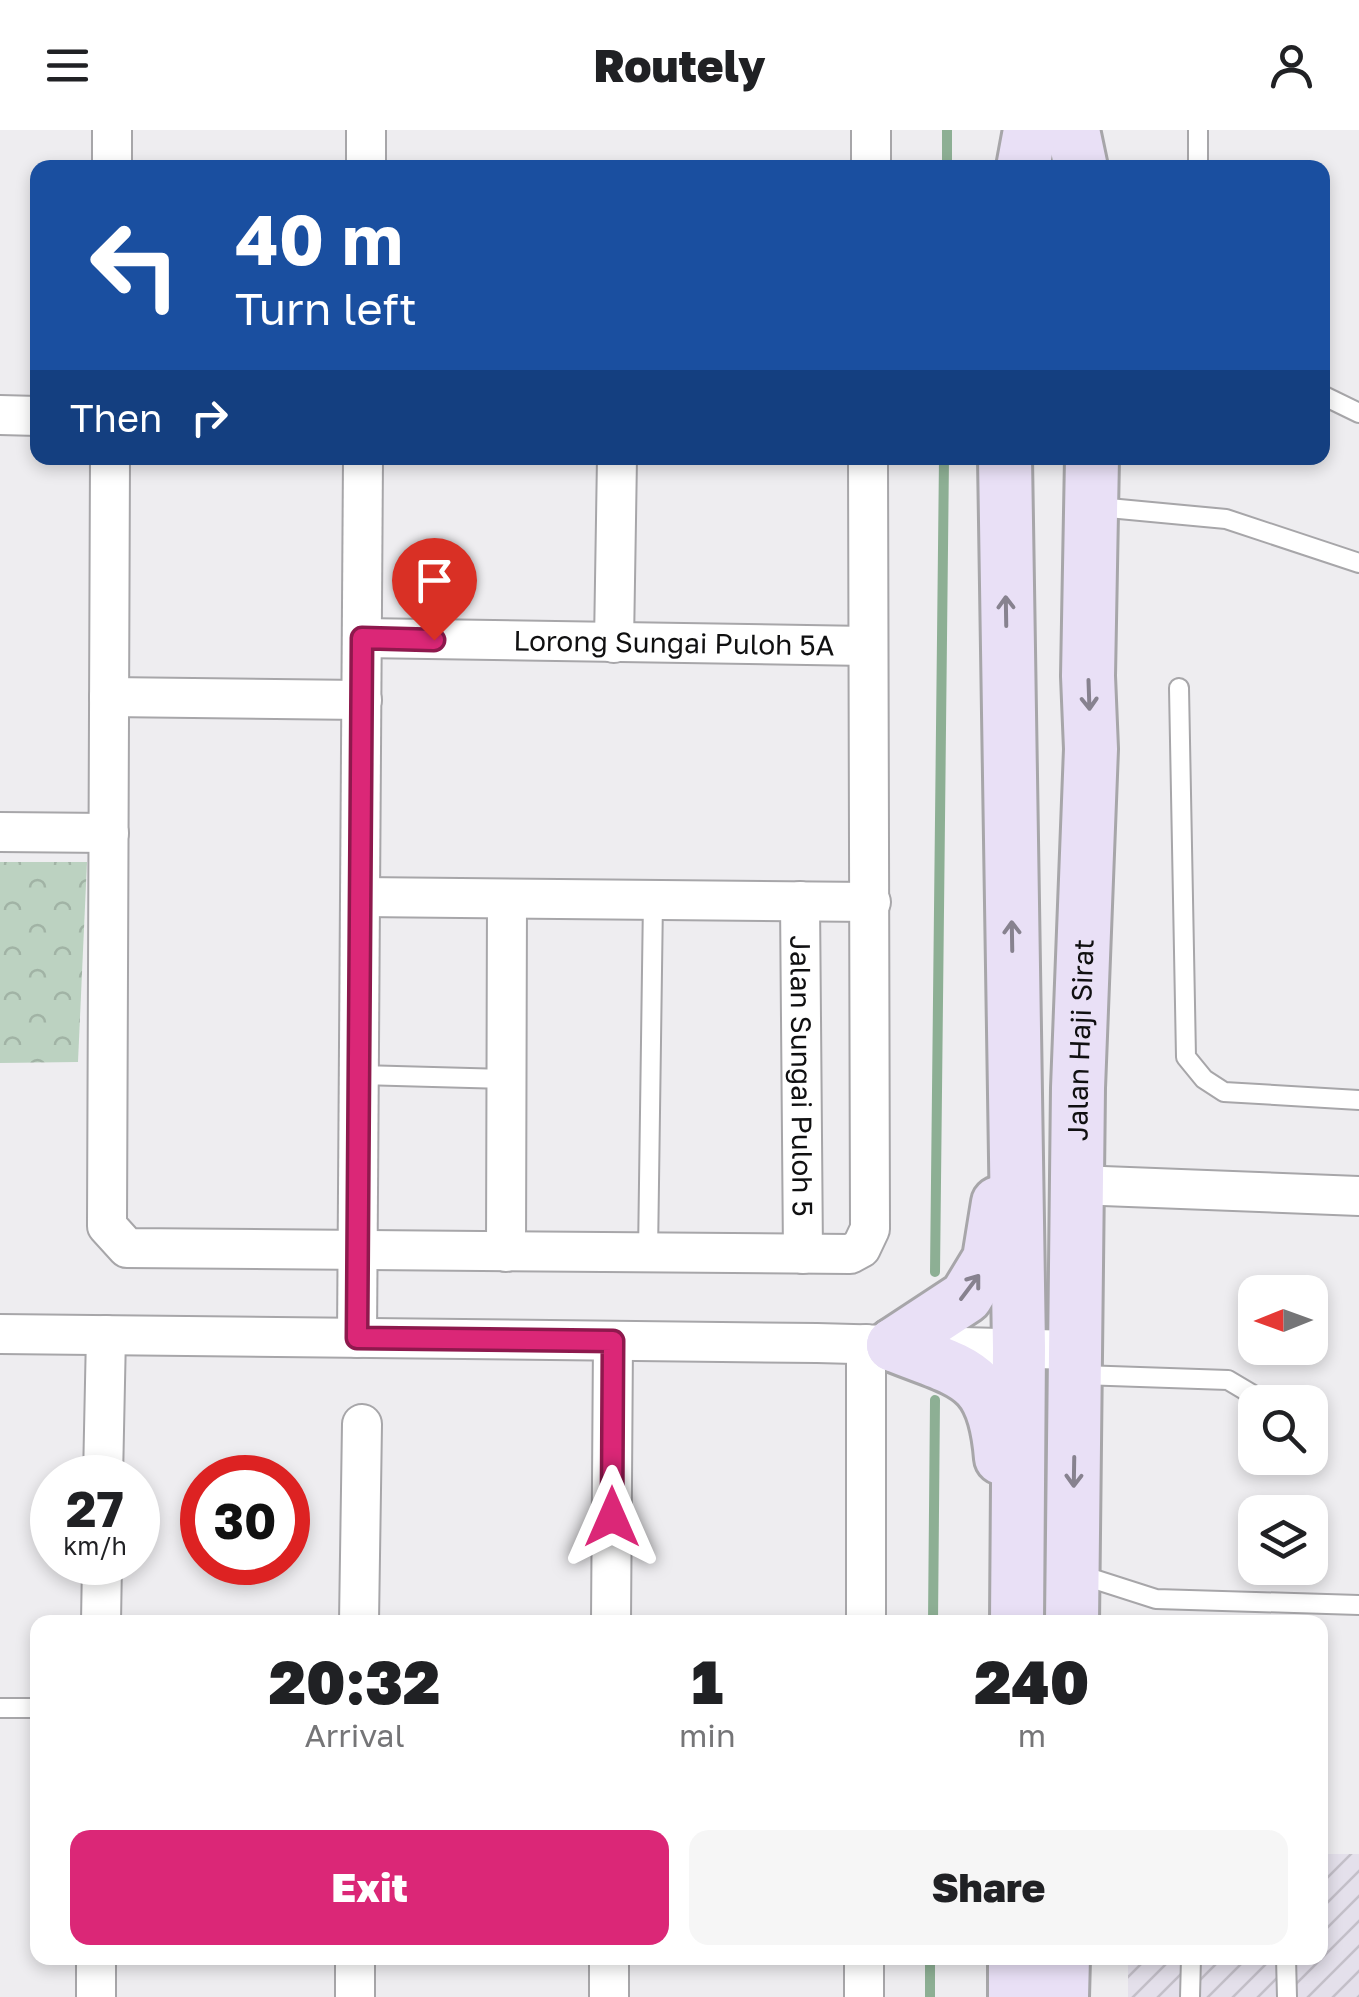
<!DOCTYPE html>
<html lang="en">
<head>
<meta charset="utf-8">
<style>
  :root { --surface:#fff; --page:#f6f6f6; --text:#202124; --muted:#757577; --accent:#db2777 }
  body { margin:0; font-family:"Golos Text",sans-serif; background:var(--page); color:var(--text); height:100vh; display:flex; flex-direction:column; font-size:38px; white-space:nowrap }
  * { box-sizing:border-box; margin:0 }
  p { font-size:32px; color:var(--muted) }
  .icon { flex:none; width:55px; height:55px; fill:none; stroke:currentColor; stroke-width:2; stroke-linecap:round; stroke-linejoin:round }
  .map { position:relative; flex:1; overflow:hidden }
  .details { position:absolute; left:30px; top:1485px; width:1298px; height:350px; display:flex; flex-direction:column; background:var(--surface); border-radius:20px; box-shadow:0 5px 15px #0003 }
  .details>* { flex:none }
  .guide { position:absolute; left:30px; top:30px; width:1300px; height:305px; border-radius:20px; box-shadow:0 5px 15px #0003; background:#1a4fa0; color:#fff; overflow:hidden }
  .needle { width:65px; rotate:269deg }
  .buttons { position:absolute; left:1238px; top:1145px; display:grid; gap:20px }
  .buttons a { display:grid; place-items:center; width:90px; height:90px; border-radius:20px; background:var(--surface); box-shadow:0 5px 15px #0003; font-size:50px }
  .speed { position:absolute; left:30px; top:1325px; display:flex; gap:20px; font-size:50px; font-weight:700; text-align:center }
  .speed>* { display:grid; place-content:center; width:130px; height:130px; border-radius:50%; background:var(--surface); box-shadow:0 5px 15px #0003; line-height:1 }
  .speed small { font-size:25px; font-weight:400 }
  .speed .limit { border:15px solid #d22; background:#fff; color:#111 }
  .pin { position:absolute; display:grid; place-items:center; width:85px; height:85px; color:#fff; margin:-102px -42px; border-radius:50% 50% 50% 0; rotate:-45deg; box-shadow:0 0 10px #0007 }
  .pin .icon { rotate:45deg }
  .me { position:absolute; width:110px; margin:-55px; rotate:0deg; stroke-linejoin:round; filter:drop-shadow(0 0 8px #0008) }
  .turn { display:flex; align-items:center; gap:35px; height:210px; padding:0 40px; font-size:45px }
  .turn .icon { width:130px; height:130px; stroke-width:2.5 }
  .turn b { display:block; font-size:70px; line-height:85px }
  .then { display:flex; align-items:center; height:95px; padding:0 40px; background:#0003; gap:20px; font-size:38px }
  .eta { display:flex; justify-content:space-evenly; align-items:center; height:170px; text-align:center }
  .eta b { font-size:60px; font-weight:800; line-height:70px }
  .primary-button { display:flex; gap:20px; margin-top:auto; padding:20px 40px }
  .primary-button a { flex:1; height:115px; border-radius:20px; background:var(--accent); color:#fff; font-size:40px; font-weight:800; line-height:115px; text-align:center }
  .primary-button a+a { background:var(--page); color:var(--text) }
  header { display:flex; justify-content:space-between; align-items:center; height:130px; padding:0 40px; background:var(--surface); font-size:45px; font-weight:800 }
  .map>svg:first-child { display:block }
  .industrial { fill:url(#industrial-furrows) }
  .park { fill:url(#park-crowns) }
  .lines { fill:none; stroke-linecap:round; stroke-linejoin:round }
  .stream { stroke:#8daf94; stroke-width:10 }
  .lane-casing { stroke:#a7a6a9; stroke-width:22 }
  .street-casing { stroke:#a7a6a9; stroke-width:42 }
  .secondary-casing { stroke:#a7a6a9; stroke-width:58 }
  .lane { stroke:#fff; stroke-width:18 }
  .street { stroke:#fff; stroke-width:38 }
  .secondary { stroke:#e9e0f6; stroke-width:52 }
  .oneway { stroke:#87828f }
  .route-casing { stroke:#8e194d; stroke-width:25 }
  .route { stroke:#db2777; stroke-width:18 }
  .labels { text-anchor:middle; stroke-width:10; stroke-linejoin:round; paint-order:stroke }
  .street-label { font-size:28px; fill:#101011; stroke:#eeedf0 }
</style>
</head>
<body>
<header><svg class="icon" aria-label="menu" viewBox="0 0 24 24"><path d="M4 6h16M4 12h16M4 18h16"/></svg>Routely<svg class="icon" aria-label="person" viewBox="0 0 24 24"><circle cx="12" cy="8" r="4"/><path d="M4 21q1-7 8-7t8 7"/></svg></header>
<div class="map">
<svg width="1359" height="1867" viewBox="0 0 1359 1867">
  <defs>
    <pattern id="industrial-furrows" width="10" height="10" patternUnits="userSpaceOnUse" patternTransform="scale(2.5)"><rect width="10" height="10" fill="#e4e0eb"/><path d="M-1 1l2-2M0 10L10 0M9 11l2-2" fill="none" stroke="#c3bfc8"/></pattern>
    <pattern id="park-crowns" width="20" height="18" patternUnits="userSpaceOnUse" patternTransform="scale(2.5)"><rect width="20" height="18" fill="#bcd2c1"/><path d="M2 6a3 3 0 1 1 6 0M12 15a3 3 0 1 1 6 0" fill="none" stroke="#a1b3a5"/></pattern>
  </defs>
  <rect width="100%" height="100%" fill="#eeedf0"/>
  <path class="industrial" d="M1320 1724H1359V1867H1128V1828H1320Z"/>
  <path class="park" d="M0 732H87L78 932 0 933Z"/>
  <g class="lines">
    <path class="stream" d="M947 38V0
      M935 1142 944 328
      M933 1492 935 1270
      M930 1867V1828"/>
    <g class="lane-casing">
      <path id="lane" d="M1198 38V0
        M1322 265 1359 283
        M1098 377 1226 389 1359 433
        M1179 558 1186 927 1204 949 1224 962 1359 970
        M360 945 506 949
        M648 1124 653 770
        M1081 1245 1228 1250 1265 1272
        M1310 1276 1314 1277
        M1078 1444 1156 1469 1359 1475
        M0 1578H38
        M1286 1828 1287 1867
        M1190 1867 1191 1828"/>
    </g>
    <g class="street-casing">
      <g id="street">
        <path d="M112 38V0"/>
        <path d="M366 38V0"/>
        <path d="M871 38V0"/>
        <path d="M0 285 38 286"/>
        <path d="M110 328 107 1096 127 1118 850 1124 861 1118 870 1099 868 328"/>
        <path id="s1" d="M362 508 867 516"/>
        <path d="M614 513 617 328"/>
        <path d="M109 567 362 570"/>
        <path d="M0 702 109 703"/>
        <path d="M361 767 871 772"/>
        <path id="s2" d="M800 771 803 1124"/>
        <path d="M1077 1055 1359 1066"/>
        <path d="M506 1122 507 769"/>
        <path d="M0 1204 817 1213 1075 1220"/>
        <path d="M357 1208 363 328"/>
        <path d="M103 1348 106 1205"/>
        <path d="M101 1492 102 1432"/>
        <path d="M359 1492 362 1294"/>
        <path d="M611 1492 613 1211"/>
        <path d="M866 1492V1214"/>
        <path d="M96 1867V1828"/>
        <path d="M355 1867V1828"/>
        <path d="M609 1867V1828"/>
        <path d="M864 1867V1828"/>
      </g>
    </g>
    <g class="secondary-casing">
      <g id="secondary">
        <path d="M1073 0 1081 38"/>
        <path d="M1023 38 1030 0"/>
        <path d="M1005 328 1019 1218 1017 1492"/>
        <path d="M893 1215 966 1167 989 1129 998 1073"/>
        <path d="M893 1215C965 1244 994 1242 1001 1328"/>
        <path id="s3" d="M1072 1492 1078 958 1091 619 1088 546 1092 328"/>
        <path d="M1015 1867V1828"/>
        <path d="M1062 1867 1063 1828"/>
      </g>
    </g>
    <use href="#lane" class="lane"/>
    <use href="#street" class="street"/>
    <use href="#secondary" class="secondary"/>
  </g>
  <defs><path id="oneway-shaft" d="M-6 0H5M1.5-3L5.5 0L1.5 3" fill="none" stroke-width="1.6" stroke-linecap="round" stroke-linejoin="round" transform="scale(2.5)"/></defs>
  <g class="oneway">
    <use href="#oneway-shaft" transform="translate(1006 481) rotate(-91)"/>
    <use href="#oneway-shaft" transform="translate(1089 565) rotate(88)"/>
    <use href="#oneway-shaft" transform="translate(1012 806) rotate(-91)"/>
    <use href="#oneway-shaft" transform="translate(970 1157) rotate(-53)"/>
    <use href="#oneway-shaft" transform="translate(1074 1342) rotate(91)"/>
  </g>
  <g class="lines">
    <g class="route-casing">
      <path id="route" d="M434 510 362 508 357 1208 613 1211 612 1387"/>
    </g>
    <use href="#route" class="route"/>
  </g>
  <g class="labels">
    <g class="street-label">
      <text dy="10" stroke="none"><textPath href="#s1" startOffset="312">Lorong Sungai Puloh 5A</textPath></text>
      <text dy="10" stroke="none"><textPath href="#s3" startOffset="582">Jalan Haji Sirat</textPath></text>
      <text dy="10" stroke="none"><textPath href="#s2" startOffset="175">Jalan Sungai Puloh 5</textPath></text>
    </g>
  </g>
</svg>
<div class="buttons">
<a><svg class="needle" viewBox="-14 -14 28 28"><path d="M0-13l5 13h-10z" fill="#e53935"/><path d="M0 13l5-13h-10z" fill="#757577"/></svg></a>
<a><svg class="icon" aria-label="search" viewBox="0 0 24 24"><circle cx="10" cy="10" r="6"/><path d="M15 15l6 6"/></svg></a>
<a><svg class="icon" aria-label="layers" viewBox="0 0 24 24"><path d="M12 4l9 5-9 5-9-5zM3 14l9 5 9-5"/></svg></a>
</div>
<div class="speed"><div>27<small>km/h</small></div><div class="limit">30</div></div>
<div class="pin" style="left:434px;top:510px;background:#d93025"><svg class="icon" aria-label="arrive" viewBox="0 0 24 24"><path d="M6 21V4h12l-3 4 3 4H6"/></svg></div>
<svg class="me" style="left:612px;top:1387px" viewBox="-20 -20 40 40"><path d="M0-17L14 15 0 8-14 15z" fill="#db2777" stroke="#fff" stroke-width="4"/></svg>
<div class="guide">
<div class="turn"><svg class="icon" aria-label="left" viewBox="0 0 24 24"><path d="M17 20v-9H6M10 6l-5 5 5 5"/></svg><div><b>40 m</b>Turn left</div></div>
<div class="then">Then<svg class="icon" aria-label="right" viewBox="0 0 24 24"><path d="M7 20v-9h11M14 6l5 5-5 5"/></svg></div>
</div>
<section class="details">
<div class="eta">
<div><b>20:32</b><p>Arrival</p></div>
<div><b>1</b><p>min</p></div>
<div><b>240</b><p>m</p></div>
</div>
<div class="primary-button"><a>Exit</a><a>Share</a></div>
</section>
</div>
</body>
</html>
